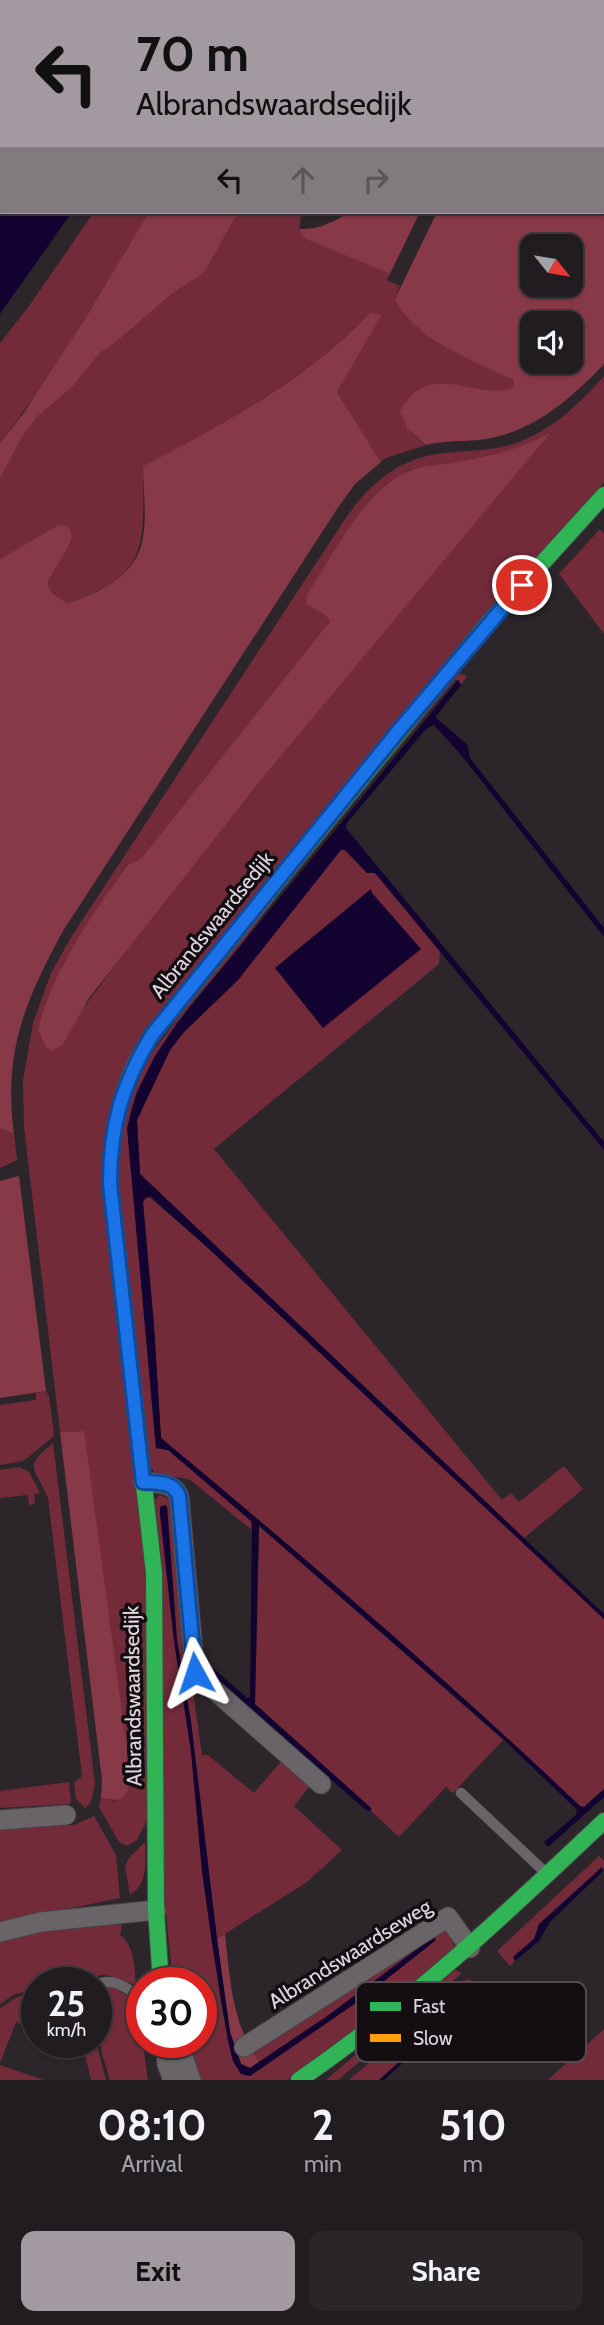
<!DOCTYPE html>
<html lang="en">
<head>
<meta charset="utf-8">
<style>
  :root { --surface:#211c20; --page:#292529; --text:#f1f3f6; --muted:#a2a1a5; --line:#3e3a3e; --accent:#a29aa0 }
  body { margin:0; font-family:Cabin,sans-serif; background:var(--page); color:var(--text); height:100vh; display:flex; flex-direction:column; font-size:26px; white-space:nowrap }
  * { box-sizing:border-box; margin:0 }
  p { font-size:23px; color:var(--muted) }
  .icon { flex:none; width:38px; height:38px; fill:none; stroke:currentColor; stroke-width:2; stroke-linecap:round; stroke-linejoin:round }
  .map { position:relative; height:2080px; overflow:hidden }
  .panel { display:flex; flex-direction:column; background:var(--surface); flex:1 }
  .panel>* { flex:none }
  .hud { position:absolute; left:0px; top:0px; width:606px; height:214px; box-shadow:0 2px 5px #0004,0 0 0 2px var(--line); background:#a29aa0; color:#111; overflow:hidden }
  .needle { width:46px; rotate:120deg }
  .fabs { position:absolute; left:520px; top:234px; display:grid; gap:14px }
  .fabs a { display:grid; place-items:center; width:63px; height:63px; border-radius:14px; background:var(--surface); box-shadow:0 2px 5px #0004,0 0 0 2px var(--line); font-size:35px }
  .speed { position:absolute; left:21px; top:1967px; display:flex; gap:14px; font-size:35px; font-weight:700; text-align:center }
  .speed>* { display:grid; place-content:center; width:91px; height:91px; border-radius:50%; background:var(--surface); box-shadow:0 2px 5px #0004,0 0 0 2px var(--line); line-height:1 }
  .speed small { font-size:18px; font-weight:400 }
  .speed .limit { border:10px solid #d22; background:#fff; color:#111 }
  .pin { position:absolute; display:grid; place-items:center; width:60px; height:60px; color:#fff; margin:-30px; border:4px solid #fff; border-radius:50%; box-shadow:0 2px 7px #0007 }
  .me { position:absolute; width:77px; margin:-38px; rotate:355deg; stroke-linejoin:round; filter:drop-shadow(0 0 5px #0008) }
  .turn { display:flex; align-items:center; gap:24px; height:147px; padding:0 21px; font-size:32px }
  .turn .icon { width:91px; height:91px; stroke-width:2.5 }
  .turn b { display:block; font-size:49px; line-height:60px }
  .lanes { display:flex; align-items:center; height:66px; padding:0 21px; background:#0003; justify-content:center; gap:35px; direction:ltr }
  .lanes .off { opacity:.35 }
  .eta { display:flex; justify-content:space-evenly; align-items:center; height:119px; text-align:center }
  .eta b { font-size:42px; font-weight:700; line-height:49px }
  .action { display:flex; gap:14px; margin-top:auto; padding:14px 21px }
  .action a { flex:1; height:80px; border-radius:14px; background:var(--accent); color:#111; font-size:28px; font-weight:700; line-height:80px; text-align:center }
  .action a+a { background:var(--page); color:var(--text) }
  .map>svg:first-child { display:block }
  .green { fill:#732b3a; fill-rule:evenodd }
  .forest { fill:#873947; fill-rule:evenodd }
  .water { fill:#130330 }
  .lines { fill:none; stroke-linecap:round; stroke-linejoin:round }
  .lane-casing { stroke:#494448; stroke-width:11 }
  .street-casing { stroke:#494448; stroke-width:21 }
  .fast-casing { stroke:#494448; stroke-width:18 }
  .slow-casing { stroke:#494448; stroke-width:18 }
  .lane { stroke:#686467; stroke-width:10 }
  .street { stroke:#686467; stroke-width:19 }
  .fast { stroke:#30b455; stroke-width:16 }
  .slow { stroke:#ff9f0a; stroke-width:16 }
  .route-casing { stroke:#114b97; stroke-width:18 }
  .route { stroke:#1a73e8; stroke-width:12 }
  .labels { text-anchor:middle; stroke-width:7; stroke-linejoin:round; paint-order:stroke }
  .street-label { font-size:21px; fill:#e1d8df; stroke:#140e13 }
  .key { fill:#140e13; stroke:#524b50; stroke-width:2 }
  .key-label { font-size:19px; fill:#e1d8df }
</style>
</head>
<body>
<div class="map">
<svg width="604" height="2080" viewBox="0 0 604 2080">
  <rect width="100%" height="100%" fill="#2c262b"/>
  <path class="green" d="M94 212H149C102 290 56 371 0 443V343L29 306Z
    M250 212H302L299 229 305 238 390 274 387 280 400 286 395 299 513 381 515 384 511 389 502 392 481 389 407 399C395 423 409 429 426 445L386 458 381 462 337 392 382 315 371 312C307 380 225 423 143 466 143 543 152 575 68 603 59 598 48 593 48 581L72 539 65 525H58L0 559V479L22 437 37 417 73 386 100 353 115 343 173 293 204 273 235 218Z
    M604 376V482L484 618 112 1105 144 1548 152 1811 137 1840 127 1846 119 1842 99 1807 101 1798 116 1801 84 1431 60 1432 24 1127 23 1081 33 1023 51 973 70 939 345 519C370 483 400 457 445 453 470 450 495 451 519 442 555 428 579 404 604 376ZM548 434 261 780 145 925 76 1018 41 1037 38 1030 63 964 127 864 140 859 151 846 330 621 325 615 306 604 363 510 387 484 410 470 500 455 521 448Z
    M600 529 604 534V634L559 574Z
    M458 673 467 676 461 685 458 680H455L287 883 239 947 188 1008 155 1056 137 1092 130 1112 128 1138 156 1448 168 1450 250 1518 252 1530 189 1479 155 1474 149 1463 117 1185C115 1116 137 1069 176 1015L452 675Z
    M340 850H345L367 873H375L440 950 439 964 214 1149 502 1500 511 1493 519 1502 564 1466 583 1489 524 1538 140 1174 137 1120 170 1050 184 1032 238 980Z
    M0 1128 14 1134 17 1160 0 1168Z
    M148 1196 208 1248 604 1619V1789L584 1807 580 1806C445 1678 304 1557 161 1438L154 1326 143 1202Z
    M46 1391 49 1396 54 1434 52 1438 23 1461 0 1465V1405L36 1400V1393Z
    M53 1443 95 1784 91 1802 85 1808 76 1799 74 1782 78 1780 82 1776 48 1498C35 1466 22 1469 53 1443Z
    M19 1467 29 1472 40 1493 34 1494 35 1504 29 1505 28 1495 0 1498V1470Z
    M160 1495 169 1499 175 1511 188 1655 202 1755H208L254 1793 284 1758 313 1782 294 1806 342 1850 307 1882 217 1939 191 1722 177 1640 167 1506H162L160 1513 174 1641 191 1751 202 1871 221 2003 233 2061 241 2074 250 2076 360 2000 436 1940 435 1938 326 2017 259 2062 251 2050 438 1928C450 1927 451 1939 455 1948L351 2036 288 2080H196L184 2042H201V1983H173L162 1873 163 1766 159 1561 153 1502Z
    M259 1525 503 1740 453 1793 446 1787 399 1837 371 1811V1808L255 1704Z
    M69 1782 71 1803 69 1804 0 1808V1791Z
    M94 1816 116 1855 120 1898 0 1923V1830L74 1825Z
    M145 1842C145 1862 149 1883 130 1895L125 1866 129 1858Z
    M599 1856 604 1861V1870L602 1867 534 1939 513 1957 515 1961 510 1966 497 1951Z
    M117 1924 122 1925 120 1935C135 1946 134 1967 136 1985L107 1975H100L90 1983H37V1990L15 1994 0 2004V1939L38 1931Z
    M455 1970 462 1973 338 2080H326Z
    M467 1979 474 1982 480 1990 476 1996 473 1995 379 2080H349Z
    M100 1987H112L137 2001 148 2080H110L102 2054 96 1991Z
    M37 1994V2020L27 2017 23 2025 16 2022 0 2063V2008L19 1996Z
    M604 2029V2080H548Z
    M82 2042H96L106 2080H91Z
    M0 2065 44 2080H0Z"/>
  <path class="forest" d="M543 0H604V364C571 399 534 431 486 439 466 442 445 440 426 445L407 428 400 412C426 359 473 399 511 389L514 384 513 380C473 360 415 340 395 299L437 212H604V2H542ZM532 247H570V285H532ZM532 324H570V362H532Z
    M149 212H250L235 218 204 273 173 293 115 343 100 353 73 386 37 417 22 437 0 479V443L23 414 86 317Z
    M350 212H420L390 274 304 238 299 229C319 230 333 222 350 212Z
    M371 312 382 315 337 392 381 462 355 484 339 506 63 931C25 1001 3 1052 14 1134L0 1128V559L58 525H65L70 529 72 538 68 547 48 581C48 593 59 598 68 603 100 593 137 575 143 538 147 515 143 489 143 466 225 423 307 380 371 312Z
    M550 433 261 780 89 998 63 1044 52 1051 46 1047 38 1030C53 968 92 916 128 864L140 859 151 846 330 621 325 615 306 604 307 595C333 555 364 490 409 471 423 465 442 465 457 462 495 455 515 451 550 433Z
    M19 1176 46 1391 0 1398V1181Z
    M84 1431 131 1779C126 1800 122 1802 101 1798L102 1780 60 1432Z
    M225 1934C230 1979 232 2024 259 2062L250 2068 241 2064 230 2032 217 1939Z"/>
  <path class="water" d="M0 0H208L2 2V212H72L0 314Z
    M458 680 461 685 436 716 437 719 467 744 470 758 604 928V937L462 756 434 725 426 729 347 823 346 828 604 1142V1150L375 873H367L345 850H341L238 980 184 1032 170 1050 137 1120 140 1174 604 1614V1619L208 1248 151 1197 145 1198 143 1202 154 1326 161 1438C304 1557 445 1678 580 1806L584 1807 604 1789V1797L548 1847 544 1842 576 1815 577 1810 500 1736 259 1526 255 1704 371 1808V1811L366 1810 210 1674 214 1669 247 1698 250 1697 252 1522 168 1450 156 1448 127 1128 137 1092 155 1056 177 1023Z
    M371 889 372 893 421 949 323 1028 275 968Z
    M164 1505 167 1506 177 1640 191 1722 217 1939 230 2032 241 2064 250 2068 326 2017 433 1937 436 1940 360 2000 250 2076 241 2074 233 2061 228 2041 212 1943 202 1871 191 1751 174 1641 160 1513V1507Z
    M602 1867 603 1871 549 1923 539 1941 515 1961 513 1957 534 1939 539 1924Z
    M474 1994 476 1996 384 2080H379Z"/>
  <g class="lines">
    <g class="lane-casing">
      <path id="lane" d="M461 1793 547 1874
        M96 1985C113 1976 127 1989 142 1998"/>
    </g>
    <g class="street-casing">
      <path id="street" d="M143 1482C157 1484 172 1481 179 1496L195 1673 321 1784
        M0 1820 66 1815
        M0 1932 41 1922 156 1910
        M165 2042 167 2064 173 2080
        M178 2042 191 2080
        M244 2047 448 1917 470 1948"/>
    </g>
    <g class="fast-casing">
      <path id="fast" d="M267 895 489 622 604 495
        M112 1202 154 1573 156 1910 161 1983
        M299 2080C410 2004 507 1913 604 1821"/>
    </g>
    <g class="slow-casing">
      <path id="slow" d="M112 1202C106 1145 119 1080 154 1033 167 1016 182 1000 195 983 219 954 243 924 267 895"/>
    </g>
    <use href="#lane" class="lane"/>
    <use href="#street" class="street"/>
    <use href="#fast" class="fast"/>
    <use href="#slow" class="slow"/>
  </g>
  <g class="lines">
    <g class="route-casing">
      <path id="route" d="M195 1673 179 1496C173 1481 157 1483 143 1482L110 1184C110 1125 122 1085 152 1035L400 729 522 585"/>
    </g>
    <use href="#route" class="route"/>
  </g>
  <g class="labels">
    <g class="street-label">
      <text transform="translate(212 925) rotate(-51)" y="7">Albrandswaardsedijk</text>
      <text transform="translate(133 1696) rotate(-91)" y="7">Albrandswaardsedijk</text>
      <text transform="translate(350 1954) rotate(-32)" y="7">Albrandswaardseweg</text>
    </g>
  </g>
  <rect x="356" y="1982" width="230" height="80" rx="10" class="key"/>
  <rect x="370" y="2002" width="31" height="9" fill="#30b455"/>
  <rect x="370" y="2034" width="31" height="8" fill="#ff9f0a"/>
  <g class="key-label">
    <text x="413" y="2013">Fast</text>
    <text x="413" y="2045">Slow</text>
  </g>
</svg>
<div class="fabs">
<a><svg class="needle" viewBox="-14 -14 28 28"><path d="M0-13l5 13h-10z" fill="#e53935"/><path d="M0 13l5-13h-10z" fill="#a2a1a5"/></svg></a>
<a><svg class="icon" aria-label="sound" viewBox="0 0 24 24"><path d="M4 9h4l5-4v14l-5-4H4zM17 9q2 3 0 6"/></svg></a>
</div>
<div class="speed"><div>25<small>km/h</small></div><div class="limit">30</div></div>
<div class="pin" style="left:522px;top:585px;background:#d93025"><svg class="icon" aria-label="arrive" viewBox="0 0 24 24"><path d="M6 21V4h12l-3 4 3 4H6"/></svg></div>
<svg class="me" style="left:195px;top:1673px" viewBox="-20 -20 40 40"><path d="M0-17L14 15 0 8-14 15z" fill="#1a73e8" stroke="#fff" stroke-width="4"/></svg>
<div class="hud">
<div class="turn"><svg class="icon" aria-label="left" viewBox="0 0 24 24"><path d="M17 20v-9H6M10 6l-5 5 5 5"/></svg><div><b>70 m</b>Albrandswaardsedijk</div></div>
<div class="lanes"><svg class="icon" aria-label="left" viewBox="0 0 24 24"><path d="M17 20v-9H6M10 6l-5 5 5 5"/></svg><svg class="icon off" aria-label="ahead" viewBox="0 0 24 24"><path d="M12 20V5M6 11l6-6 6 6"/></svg><svg class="icon off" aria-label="right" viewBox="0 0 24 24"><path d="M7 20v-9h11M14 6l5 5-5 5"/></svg></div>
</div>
</div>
<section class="panel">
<div class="eta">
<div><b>08:10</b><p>Arrival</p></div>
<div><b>2</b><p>min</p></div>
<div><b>510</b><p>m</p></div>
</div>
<div class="action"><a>Exit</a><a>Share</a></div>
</section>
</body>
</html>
